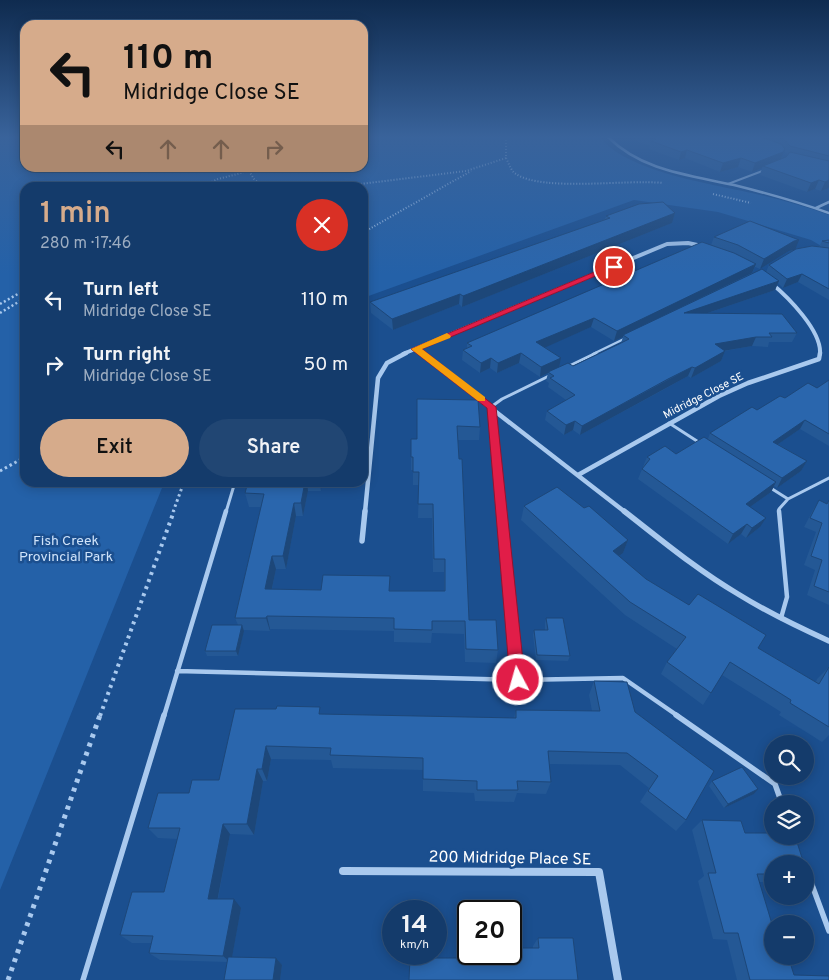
<!DOCTYPE html>
<html lang="en">
<head>
<meta charset="utf-8">
<style>
  :root { --surface:#143b6b; --page:#214673; --text:#f1f3f6; --muted:#9dadc1; --line:#33557e; --accent:#d6ab8b }
  body { margin:0; font-family:Overpass,sans-serif; background:var(--page); color:var(--text); height:100vh; display:flex; flex-direction:column; font-size:19px; white-space:nowrap }
  * { box-sizing:border-box; margin:0 }
  p { font-size:16px; color:var(--muted) }
  .icon { flex:none; width:28px; height:28px; fill:none; stroke:currentColor; stroke-width:2; stroke-linecap:round; stroke-linejoin:round }
  .map { position:relative; flex:1; overflow:hidden }
  .sheet { position:absolute; left:20px; top:182px; width:348px; height:305px; display:flex; flex-direction:column; background:var(--surface); border-radius:15px; box-shadow:0 2px 12px #0003,0 0 0 1px var(--line) }
  .sheet>* { flex:none }
  .top-card { position:absolute; left:20px; top:20px; width:348px; height:152px; border-radius:15px; box-shadow:0 2px 12px #0003,0 0 0 1px var(--line); background:#d6ab8b; color:#111; overflow:hidden }
  .tools { position:absolute; left:764px; top:735px; display:grid; gap:10px }
  .tools a { display:grid; place-items:center; width:50px; height:50px; border-radius:50%; background:var(--surface); box-shadow:0 2px 12px #0003,0 0 0 1px var(--line); font-size:25px }
  .speed { position:absolute; left:382px; top:900px; display:flex; gap:10px; font-size:25px; font-weight:700; text-align:center }
  .speed>* { display:grid; place-content:center; width:65px; height:65px; border-radius:50%; background:var(--surface); box-shadow:0 2px 12px #0003,0 0 0 1px var(--line); line-height:1 }
  .speed small { font-size:12px; font-weight:400 }
  .speed .limit { border:2px solid #111; border-radius:8px; background:#fff; color:#111 }
  .pin { position:absolute; display:grid; place-items:center; width:42px; height:42px; color:#fff; margin:-21px; border:2px solid #fff; border-radius:50%; box-shadow:0 1px 5px #0007 }
  .me { position:absolute; width:55px; margin:-28px; rotate:354deg; stroke-linejoin:round; filter:drop-shadow(0 0 4px #0008) }
  .turn { display:flex; align-items:center; gap:18px; height:105px; padding:0 20px; font-size:22px }
  .turn .icon { width:65px; height:65px; stroke-width:2.5 }
  .turn b { display:block; font-size:35px; line-height:42px }
  .lanes { display:flex; align-items:center; height:48px; padding:0 20px; background:#0003; justify-content:center; gap:25px; direction:ltr }
  .lanes .off { opacity:.35 }
  .round { display:grid; place-items:center; flex:none; width:52px; height:52px; border-radius:26px; background:var(--page) }
  .summary { display:flex; align-items:center; justify-content:space-between; height:85px; padding:0 20px }
  h1 { font-size:30px; font-weight:600; line-height:38px; color:var(--accent) }
  .action { display:flex; gap:10px; margin-top:auto; padding:10px 20px }
  .action a { flex:1; height:58px; border-radius:30px; background:var(--accent); color:#111; font-size:20px; font-weight:600; line-height:58px; text-align:center }
  .action a+a { background:var(--page); color:var(--text) }
  ul { padding:0; list-style:none }
  li { display:flex; align-items:center; gap:15px; height:65px; padding:0 20px }
  li div { flex:1 }
  li b { display:block; font-size:19px }
  li em { font-style:normal }
  .map>svg:first-child { display:block }
  .green { fill:#2461a8 }
  .lines { fill:none; stroke-linecap:round; stroke-linejoin:round }
  .path-far4 { stroke:#a9c9ee; stroke-width:2; stroke-dasharray:1 2; stroke-linecap:butt }
  .path-far3 { stroke:#a9c9ee; stroke-width:2.5; stroke-dasharray:2 2.5; stroke-linecap:butt }
  .path-far2 { stroke:#a9c9ee; stroke-width:3; stroke-dasharray:2.5 3; stroke-linecap:butt }
  .path-far1 { stroke:#a9c9ee; stroke-width:4; stroke-dasharray:3 4.5; stroke-linecap:butt }
  .path { stroke:#a9c9ee; stroke-width:5; stroke-dasharray:4 5.5; stroke-linecap:butt }
  .service-far4 { stroke:#a9c9ee; stroke-width:2 }
  .service-far3 { stroke:#a9c9ee; stroke-width:2.5 }
  .service-far2 { stroke:#a9c9ee; stroke-width:3 }
  .service-far1 { stroke:#a9c9ee; stroke-width:4.5 }
  .service { stroke:#a9c9ee; stroke-width:5.5 }
  .minor-far4 { stroke:#a9c9ee; stroke-width:2.5 }
  .minor-far3 { stroke:#a9c9ee; stroke-width:4 }
  .minor-far2 { stroke:#a9c9ee; stroke-width:4.5 }
  .minor-far1 { stroke:#a9c9ee; stroke-width:5.5 }
  .minor { stroke:#a9c9ee; stroke-width:8 }
  .wall { fill:#245895; fill-rule:evenodd }
  .shaded-wall { fill:#1d4779 }
  .building { fill:#2a66ad; stroke:#1d4779 }
  .route { fill:#e11d48; stroke:#92132f }
  .slow { fill:#f59e0b }
  .labels { text-anchor:middle; stroke-width:5; stroke-linejoin:round; paint-order:stroke }
  .far-street-label { font-size:11px; fill:#fff; stroke:#1b4f8f }
  .park-label { font-size:14px; fill:#cfe3fa; stroke:#1b4f8f }
  .near-street-label { font-size:16px; fill:#fff; stroke:#1b4f8f }
</style>
</head>
<body>
<div class="map">
<svg width="829" height="980" viewBox="0 0 829 980">
  <rect width="100%" height="100%" fill="#1b4f8f"/>
  <path class="green" d="M0 137H25V168H362L363 137H600C625 171 711 184 752 193 778 199 804 206 829 215V244L823 247 811 240 718 212 634 200 363 298 362 188H25V482L164 483 0 890Z"/>
  <g class="lines">
    <path class="path-far4" d="M506 158C509 164 511 171 516 174 543 192 627 179 663 183
      M249 171 254 179 264 188
      M198 188 218 179 260 168
      M328 188 466 171 506 158V137
      M713 194 751 203
      M364 232 471 171"/>
    <path class="path-far3" d="M362 233 366 231
      M0 304 25 290
      M0 313 25 298"/>
    <path class="path-far2" d="M0 471 25 457
      M173 512 184 482"/>
    <path class="path-far1" d="M100 716 174 511"/>
    <path class="path" d="M8 980 100 715"/>
    <path class="service-far4" d="M728 184 765 170"/>
    <path class="service-far3" d="M593 354 626 338"/>
    <path class="service-far2" d="M567 367 596 353
      M669 423 700 443
      M769 487 788 499
      M226 512 235 482
      M501 512 491 407 502 399 551 375
      M779 512V509L788 499 829 478"/>
    <path class="service-far1" d="M501 511 518 680
      M779 511 787 597 781 618
      M177 671 518 680 623 678 678 716
      M164 716 226 511"/>
    <path class="service" d="M676 715 775 784 782 804
      M805 866 829 931
      M83 980 164 715"/>
    <path class="minor-far4" d="M608 137C642 171 689 175 734 185 766 193 798 202 829 213
      M816 208 829 202"/>
    <path class="minor-far3" d="M771 283C788 297 822 331 820 354
      M415 349 422 354
      M403 354 667 244 688 243 702 246"/>
    <path class="minor-far2" d="M420 353 625 512
      M578 475 719 396 748 383 819 359 820 353
      M365 512 378 378 387 363 406 353"/>
    <path class="minor-far1" d="M624 511C660 539 697 570 738 594 767 612 798 627 829 641
      M362 541 365 511"/>
    <path class="minor" d="M343 871 599 872 618 980"/>
  </g>
  <path class="wall" d="M635 137H829V188L821 191 815 189 807 192 760 175 762 168 752 172 738 167 720 172 685 158 679 160 649 149 650 146 638 142ZM784 151 788 155 786 157 781 159Z
    M675 213 672 223 462 307 459 304 393 330 371 313 370 302 590 225 605 219 606 216Z
    M714 237 795 249 819 247 822 241 829 240V300L798 282 783 288 778 283 775 290 708 313 797 333 792 342H769L768 347 752 346 725 351 721 361 691 378 688 376 665 389 580 435 573 430 564 435 545 420 547 411 566 400 548 387 549 383 546 381 548 373 540 377 519 363 497 373 490 368 480 373 462 360 463 350 467 348V343L711 245ZM789 251H792L769 265 766 272 752 273 755 267 760 269ZM591 327 614 341 623 337 621 343 573 366 559 367 561 358 545 347Z
    M829 380V446L800 429 778 444 807 461 801 471 777 488 774 486 771 492 750 507 760 527 746 538 741 534 728 544 638 479 647 457 676 454 708 439 710 433 757 410 785 398 817 388Z
    M417 399 480 427 479 440H458L469 620 498 650 496 663 465 662 464 634 432 633 431 643 394 642V631L270 629V631L244 630 238 656H207L205 651 238 625 235 618 261 507H249L245 493 248 482H322L321 491H308L303 516H296L286 569H276L272 589 444 591V572H433L432 518H418L419 485H413V470H411V439H417Z
    M819 500 826 504 829 500V605L807 595 815 570 804 565 816 532 804 527 813 510Z
    M524 506 584 508 628 540 623 553 619 556 646 579 758 648 816 682 817 679 829 667V735L822 742 779 715 781 712 722 675 703 705 661 674 667 662 677 649 625 615 521 520Z
    M546 618 570 656 568 661 536 660 533 635 534 630H545V623Z
    M594 681 635 712 686 820 676 831 640 802 649 788 620 765 549 764 551 782 546 794 517 793 514 802 475 801 474 793 423 791V770L333 768 331 760 271 759 267 781H263L254 835 230 834 218 899 241 908 232 957 276 958 282 965 280 980H224L227 962 160 960 149 953 151 943H132L120 935 164 892 177 839 158 838 148 828 189 793 219 780 276 709 322 714 514 718 516 710 592 711 589 695Z
    M712 781 758 789 754 794 724 808 709 786Z
    M702 820 745 833 772 864V883L760 882 772 956 794 975 829 980H737L727 940 713 939 698 881 704 876 692 830Z
    M538 938 578 980 461 958V955L463 948H533V946Z"/>
  <path class="shaded-wall" d="M785 149 780 161 763 166 762 168 752 172 755 163Z
    M687 150 685 158 679 160 681 152Z
    M741 158 738 167 720 172 723 163Z
    M819 180 815 189 807 192 811 183Z
    M829 180V188L821 191 825 182Z
    M675 213 672 223 462 307 463 296Z
    M799 240 795 250 789 251 760 269 764 259 794 241Z
    M756 264 752 273 623 335V337L614 341 617 331Z
    M802 274 798 282 783 288 787 279Z
    M779 281 775 290 681 322 684 313Z
    M460 294 459 304 393 330 392 319Z
    M594 318 591 327 535 352 536 342Z
    M756 337 752 346 711 353 715 344Z
    M725 351 721 361 691 378 695 368Z
    M521 353 519 363 497 373 498 363Z
    M491 358 490 368 480 373 481 363Z
    M561 358 559 368 548 372V373L540 377 541 367Z
    M692 367 688 376 580 435 582 426Z
    M805 420 800 429 768 451 773 442Z
    M575 421 573 430 564 435 566 425Z
    M807 461 801 471 777 488 782 478Z
    M305 482H307L308 491 303 516 301 503Z
    M320 482H322L321 491Z
    M776 482 771 492 740 514 746 504Z
    M294 503 296 516 286 569 283 556Z
    M766 518 760 527 746 538 752 528Z
    M747 524 741 534 728 544 733 534Z
    M628 540 623 553 608 564 613 551Z
    M272 556 276 569 269 602 265 589Z
    M267 616 270 629V631L266 618Z
    M242 625 244 631 238 656 236 651Z
    M266 746 271 759 267 781 262 769Z
    M257 769 263 781 254 835 247 824Z
    M758 789 754 794 724 808 728 804Z
    M223 824 230 834 216 907 208 899Z
    M234 899 241 908 231 963 223 956Z
    M276 958 282 965 280 980H273Z"/>
  <path class="building" d="M650 137H761L781 144 785 149 783 152 755 163 741 158 723 163 687 150 681 152 651 141 656 139Z
    M779 137H829V156L790 146 784 139Z
    M790 152 829 161V180L825 182 819 180 811 183 763 166 786 157Z
    M663 202 675 213 463 296 460 294 392 319 370 302 610 218 606 216 639 204Z
    M750 221 799 240 794 241 764 259 738 245 714 237Z
    M829 240V243L822 241Z
    M702 242 734 253 756 264 617 331 594 318 536 342 561 358 541 367 521 353 498 363 491 358 481 363 463 350 472 346 467 343Z
    M812 246 829 248V289L802 274 787 279 769 265 796 249Z
    M762 269 779 281 684 313 782 314 797 333H769L772 337H756L715 344 725 351 695 368 692 367 668 379 582 426 575 421 566 425 547 411 575 395 550 378 554 376 548 372 568 363 573 366 619 344 629 339 623 335Z
    M829 380V434L805 420 773 442 807 461 782 478 710 433 752 407 757 410 780 396 785 398 808 383 817 388Z
    M417 399 478 400 480 427 457 426 459 459H462L469 620H496L498 650 466 649 465 621H432V630L394 629V618L267 616 266 618H235L264 494 245 493 248 482H305L301 503H294L283 556H272L265 589 321 590 323 575 390 576 389 591H445V559H434L433 504H418L419 472H413V457H411V439H417Z
    M704 437 776 482 746 504 766 518 752 528 747 524 733 534 642 469 650 459 647 457 665 446 676 454Z
    M557 487 584 508 589 506 628 540 613 551 646 579 689 605 698 594 766 635 758 648 819 684 829 667V727L790 703 791 700 730 662 711 693 667 662 686 637 630 602 524 506Z
    M819 500 827 504 829 500V592L814 586 822 560 811 556 822 523 810 518Z
    M546 618H563L570 656 537 655 534 630H548Z
    M212 625H242L236 651H205Z
    M594 681 627 682 635 712 714 771 686 820 648 791 658 776 627 753 548 751 551 782 517 781 518 790H477V781L423 779V758L330 755 331 748 266 746 262 769H257L247 824H223L208 899H234L223 956 149 953 153 936 120 935 132 892H164L180 828H148L158 793H189L192 780H219L235 709H276L277 706 320 707 319 714 516 718V710L600 711Z
    M742 767 758 789 728 804 712 781Z
    M702 820 741 821 745 833H772V836H795L804 864H772V874H757L772 924V956H788L794 975 829 976V980H750L738 933H724L708 873H716Z
    M805 865 808 875H805Z
    M538 938H573L578 980H409L410 958H463V948H469V954H511V948H539Z
    M228 957 276 958 273 980H224Z"/>
  <linearGradient id="sky" x2="0" y2="1"><stop stop-color="#0f2b4f"/><stop offset="0.5" stop-color="#39639b"/><stop offset="1" stop-color="#39639b" stop-opacity="0"/></linearGradient>
  <rect width="829" height="274" fill="url(#sky)"/>
  <path class="route" d="M611 265 617 267 422 349 496 407 525 680 523 685 518 687 513 685 510 680 487 408 411 349Z"/>
  <path class="slow" d="M447 333 451 336 450 338 422 349 485 397V401H478L411 349Z"/>
  <g class="labels">
    <g class="far-street-label">
      <text transform="translate(703 395) rotate(-27)" y="4">Midridge Close SE</text>
    </g>
    <g class="park-label">
      <text x="66" y="545">Fish Creek<tspan x="66" dy="16">Provincial Park</tspan></text>
    </g>
    <g class="near-street-label">
      <text transform="translate(510 857) rotate(1)" y="6">200 Midridge Place SE</text>
    </g>
  </g>
</svg>
<div class="tools">
<a><svg class="icon" aria-label="search" viewBox="0 0 24 24"><circle cx="10" cy="10" r="6"/><path d="M15 15l6 6"/></svg></a>
<a><svg class="icon" aria-label="layers" viewBox="0 0 24 24"><path d="M12 4l9 5-9 5-9-5zM3 14l9 5 9-5"/></svg></a>
<a>+</a>
<a>−</a>
</div>
<div class="speed"><div>14<small>km/h</small></div><div class="limit">20</div></div>
<div class="pin" style="left:614px;top:267px;background:#d93025"><svg class="icon" aria-label="arrive" viewBox="0 0 24 24"><path d="M6 21V4h12l-3 4 3 4H6"/></svg></div>
<svg class="me" style="left:518px;top:680px" viewBox="-20 -20 40 40"><circle r="17" fill="#e11d48" stroke="#fff" stroke-width="3"/><path d="M0-11L8 9 0 5-8 9z" fill="#fff"/></svg>
<div class="top-card">
<div class="turn"><svg class="icon" aria-label="left" viewBox="0 0 24 24"><path d="M17 20v-9H6M10 6l-5 5 5 5"/></svg><div><b>110 m</b>Midridge Close SE</div></div>
<div class="lanes"><svg class="icon" aria-label="left" viewBox="0 0 24 24"><path d="M17 20v-9H6M10 6l-5 5 5 5"/></svg><svg class="icon off" aria-label="ahead" viewBox="0 0 24 24"><path d="M12 20V5M6 11l6-6 6 6"/></svg><svg class="icon off" aria-label="ahead" viewBox="0 0 24 24"><path d="M12 20V5M6 11l6-6 6 6"/></svg><svg class="icon off" aria-label="right" viewBox="0 0 24 24"><path d="M7 20v-9h11M14 6l5 5-5 5"/></svg></div>
</div>
<section class="sheet">
<div class="summary"><div><h1>1 min</h1><p>280 m · 17:46</p></div><a class="round" style="background:#d93025;color:#fff"><svg class="icon" aria-label="close" viewBox="0 0 24 24"><path d="M6 6l12 12M18 6L6 18"/></svg></a></div>
<ul>
<li><svg class="icon" aria-label="left" viewBox="0 0 24 24"><path d="M17 20v-9H6M10 6l-5 5 5 5"/></svg><div><b>Turn left</b><p>Midridge Close SE</p></div><em>110 m</em></li>
<li><svg class="icon" aria-label="right" viewBox="0 0 24 24"><path d="M7 20v-9h11M14 6l5 5-5 5"/></svg><div><b>Turn right</b><p>Midridge Close SE</p></div><em>50 m</em></li>
</ul>
<div class="action"><a>Exit</a><a>Share</a></div>
</section>
</div>
</body>
</html>
